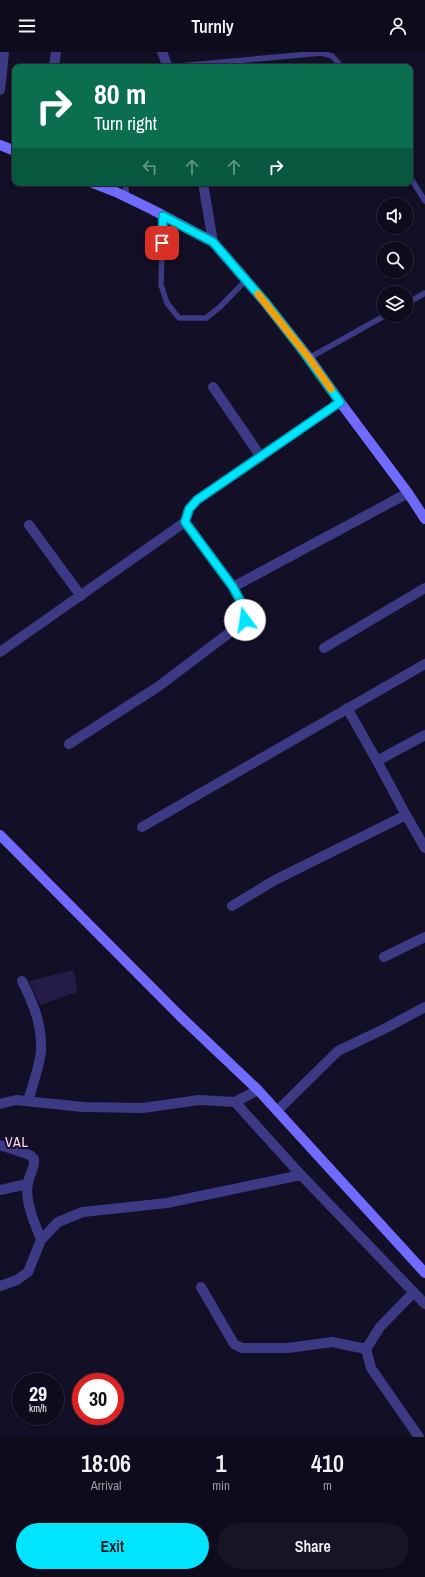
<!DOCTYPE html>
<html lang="en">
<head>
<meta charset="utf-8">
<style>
  :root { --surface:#0e0b1c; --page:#171425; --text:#f1f3f6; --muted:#9b9ba3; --line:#2e2b3b; --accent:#00e5ff }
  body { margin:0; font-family:"Archivo Narrow",sans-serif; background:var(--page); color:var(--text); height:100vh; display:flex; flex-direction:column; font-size:15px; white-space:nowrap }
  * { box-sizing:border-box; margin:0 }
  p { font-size:13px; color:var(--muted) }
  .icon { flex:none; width:22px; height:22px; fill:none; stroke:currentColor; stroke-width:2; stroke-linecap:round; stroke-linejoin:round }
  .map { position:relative; height:1385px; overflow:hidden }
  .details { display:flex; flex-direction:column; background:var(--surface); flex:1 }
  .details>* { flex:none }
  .banner { position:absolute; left:12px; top:12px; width:401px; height:122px; border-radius:8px; box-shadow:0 1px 3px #0004,0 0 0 1px var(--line); background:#0b6e4f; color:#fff; overflow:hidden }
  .controls { position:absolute; left:377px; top:146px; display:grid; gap:8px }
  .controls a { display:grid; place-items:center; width:36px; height:36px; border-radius:50%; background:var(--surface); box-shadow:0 1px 3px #0004,0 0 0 1px var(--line); font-size:20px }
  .speed { position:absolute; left:12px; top:1321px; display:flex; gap:8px; font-size:20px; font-weight:700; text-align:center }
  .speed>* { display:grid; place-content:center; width:52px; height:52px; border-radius:50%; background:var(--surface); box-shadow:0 1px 3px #0004,0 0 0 1px var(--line); line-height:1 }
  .speed small { font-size:10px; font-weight:400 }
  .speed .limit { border:6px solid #d22; background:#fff; color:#111 }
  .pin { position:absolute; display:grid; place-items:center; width:34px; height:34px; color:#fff; margin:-17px; border-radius:8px; box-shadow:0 2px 6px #0006 }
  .me { position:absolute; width:44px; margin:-22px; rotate:346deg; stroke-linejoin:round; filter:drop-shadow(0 0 3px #0008) }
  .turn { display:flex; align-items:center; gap:14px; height:84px; padding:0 16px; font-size:18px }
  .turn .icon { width:52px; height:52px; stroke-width:2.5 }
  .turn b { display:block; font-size:28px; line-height:34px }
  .lanes { display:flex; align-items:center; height:38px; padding:0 16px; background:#0003; justify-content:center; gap:20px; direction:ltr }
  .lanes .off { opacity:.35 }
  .eta { display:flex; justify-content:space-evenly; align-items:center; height:68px; text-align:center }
  .eta b { font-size:24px; font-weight:600; line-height:28px }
  .button { display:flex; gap:8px; margin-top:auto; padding:8px 16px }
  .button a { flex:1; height:46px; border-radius:24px; background:var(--accent); color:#111; font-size:16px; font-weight:600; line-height:46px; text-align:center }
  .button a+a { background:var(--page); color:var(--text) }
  header { display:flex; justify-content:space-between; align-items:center; height:52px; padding:0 16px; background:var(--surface); font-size:18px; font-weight:600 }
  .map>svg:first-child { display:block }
  .building { fill:#241b47 }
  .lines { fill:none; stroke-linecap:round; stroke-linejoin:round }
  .lane { stroke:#3d3a85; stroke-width:5.5 }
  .street { stroke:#3d3a85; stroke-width:10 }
  .secondary { stroke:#6f6bff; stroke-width:10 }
  .route-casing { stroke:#0095a6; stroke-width:10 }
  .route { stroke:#00e5ff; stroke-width:7 }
  .slow { stroke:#f59e0b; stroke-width:7 }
  .labels { text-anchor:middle; stroke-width:4; stroke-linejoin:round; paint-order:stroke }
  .quarter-label { font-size:14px; letter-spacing:1px; fill:#ffd6f0; stroke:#130f26 }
</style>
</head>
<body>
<header><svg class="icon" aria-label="menu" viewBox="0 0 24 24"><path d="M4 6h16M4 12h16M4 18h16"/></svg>Turnly<svg class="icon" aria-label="person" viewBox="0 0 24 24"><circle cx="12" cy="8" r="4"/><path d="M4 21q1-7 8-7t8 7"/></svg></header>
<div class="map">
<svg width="425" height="1385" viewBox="0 0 425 1385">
  <rect width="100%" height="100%" fill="#130f26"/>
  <path class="building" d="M74 918 77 940 40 953 29 929Z"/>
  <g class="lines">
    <path class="lane" d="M168 15 321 1 332 4 342 15
      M410 125 425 149
      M125 131 127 145
      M163 164 161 233 167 251 179 266H206L220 255 246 228
      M406 252 425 241
      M309 306 386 263"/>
    <path class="street" d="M162 0 168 15
      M54 15 56 0
      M0 38 4 0
      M203 131 213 190
      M213 335 261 405
      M185 470 233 535 408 441
      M29 473 81 544
      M324 596 425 536
      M0 600 185 470 189 457 197 448 340 350
      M347 656 377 709
      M69 692 159 634 237 575 245 568 246 560 233 535
      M406 763 425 796
      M142 775 425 612
      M232 854 275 828 406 763 377 709 425 683
      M384 905 425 885
      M22 929C33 951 42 972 41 997 41 1010 32 1035 28 1049
      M0 1052 16 1048 83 1055 143 1056 199 1048 235 1050 258 1038
      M277 1059 338 999 386 976 425 955
      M0 1093 30 1103 34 1107C35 1116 29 1123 28 1131 24 1149 35 1171 41 1188
      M301 1123 425 1252
      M0 1138 27 1132
      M0 1234 17 1228 28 1220 41 1188 58 1170 83 1160 167 1151 301 1123 235 1050
      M201 1235 234 1292 242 1296H288L332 1290 366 1297 371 1316 419 1385
      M366 1297 380 1275 414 1240"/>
    <path class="secondary" d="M0 93 15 99
      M93 131 116 140 153 158 213 190 265 250 309 306 340 350 408 441 425 467
      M0 783 180 964 258 1038 425 1221"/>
  </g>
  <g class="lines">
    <g class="route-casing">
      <path id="route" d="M162 191 163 164 213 190 265 250 300 295 340 350 197 448 189 457 185 470 233 535 246 560 245 568"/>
    </g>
    <use href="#route" class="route"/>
    <path class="slow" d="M258 242 309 306 331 337"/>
  </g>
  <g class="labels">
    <g class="quarter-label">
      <text x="17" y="1095">VAL</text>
    </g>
  </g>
</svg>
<div class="controls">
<a><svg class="icon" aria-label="sound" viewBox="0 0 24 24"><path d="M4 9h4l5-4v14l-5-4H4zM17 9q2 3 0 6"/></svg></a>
<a><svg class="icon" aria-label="search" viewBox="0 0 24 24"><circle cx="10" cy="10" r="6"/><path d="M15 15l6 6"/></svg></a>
<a><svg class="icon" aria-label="layers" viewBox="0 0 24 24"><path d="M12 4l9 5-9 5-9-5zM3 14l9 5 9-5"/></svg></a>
</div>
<div class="speed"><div>29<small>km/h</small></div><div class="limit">30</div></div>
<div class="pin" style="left:162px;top:191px;background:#d93025"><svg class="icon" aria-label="arrive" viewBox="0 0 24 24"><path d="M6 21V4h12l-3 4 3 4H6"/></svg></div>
<svg class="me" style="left:245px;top:568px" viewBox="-20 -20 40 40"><circle r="19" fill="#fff"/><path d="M0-13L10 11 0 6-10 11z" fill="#00e5ff"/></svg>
<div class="banner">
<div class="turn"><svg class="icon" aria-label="right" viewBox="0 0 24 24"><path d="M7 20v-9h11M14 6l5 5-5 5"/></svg><div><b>80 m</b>Turn right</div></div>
<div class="lanes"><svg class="icon off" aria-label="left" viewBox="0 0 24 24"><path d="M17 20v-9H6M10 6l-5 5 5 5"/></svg><svg class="icon off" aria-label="ahead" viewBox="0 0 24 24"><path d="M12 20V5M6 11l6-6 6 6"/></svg><svg class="icon off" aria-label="ahead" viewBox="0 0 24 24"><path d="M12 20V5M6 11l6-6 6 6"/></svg><svg class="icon" aria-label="right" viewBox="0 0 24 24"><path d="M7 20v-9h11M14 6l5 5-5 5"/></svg></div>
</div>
</div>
<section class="details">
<div class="eta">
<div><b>18:06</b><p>Arrival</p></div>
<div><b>1</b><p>min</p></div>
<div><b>410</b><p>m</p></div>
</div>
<div class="button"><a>Exit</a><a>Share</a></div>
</section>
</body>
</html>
